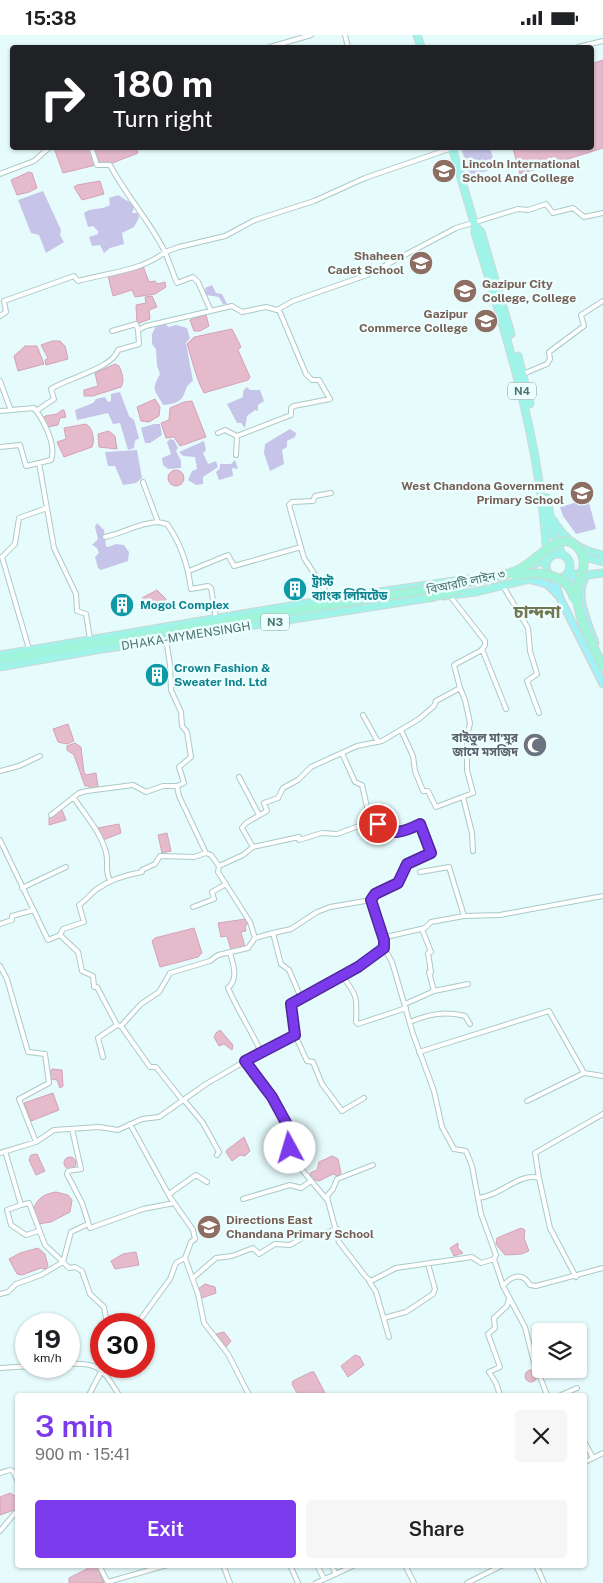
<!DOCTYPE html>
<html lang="en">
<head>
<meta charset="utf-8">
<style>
  :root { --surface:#fff; --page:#f6f6f6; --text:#202124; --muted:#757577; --accent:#7c3aed }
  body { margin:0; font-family:"Public Sans","Noto Sans Bengali",sans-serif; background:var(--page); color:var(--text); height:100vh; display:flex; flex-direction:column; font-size:19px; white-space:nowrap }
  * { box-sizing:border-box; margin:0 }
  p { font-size:16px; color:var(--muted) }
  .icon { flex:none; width:28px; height:28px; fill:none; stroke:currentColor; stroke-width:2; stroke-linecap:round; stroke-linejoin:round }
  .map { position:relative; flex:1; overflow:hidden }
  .side { position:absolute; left:15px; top:1358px; width:572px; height:175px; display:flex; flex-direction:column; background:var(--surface); border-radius:5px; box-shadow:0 1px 4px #0004 }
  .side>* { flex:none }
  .hud { position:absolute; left:10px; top:10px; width:584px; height:105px; border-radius:5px; box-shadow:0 1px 4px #0004; background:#202124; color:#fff; overflow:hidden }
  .buttons { position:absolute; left:532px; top:1288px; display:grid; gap:10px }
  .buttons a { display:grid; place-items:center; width:55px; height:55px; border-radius:5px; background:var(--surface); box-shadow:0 1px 4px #0004; font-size:25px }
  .speed { position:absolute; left:15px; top:1278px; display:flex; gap:10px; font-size:25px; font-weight:700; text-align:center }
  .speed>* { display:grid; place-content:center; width:65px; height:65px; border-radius:50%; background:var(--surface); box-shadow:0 1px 4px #0004; line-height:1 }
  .speed small { font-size:12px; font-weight:400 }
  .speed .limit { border:8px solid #d22; background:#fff; color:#111 }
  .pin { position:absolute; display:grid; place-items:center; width:42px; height:42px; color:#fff; margin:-21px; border:2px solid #fff; border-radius:50%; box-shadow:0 1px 5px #0007 }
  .me { position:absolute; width:55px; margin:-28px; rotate:354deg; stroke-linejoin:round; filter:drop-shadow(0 0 4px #0008) }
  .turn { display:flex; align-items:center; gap:18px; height:105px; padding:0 20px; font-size:22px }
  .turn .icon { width:65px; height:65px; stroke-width:2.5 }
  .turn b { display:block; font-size:35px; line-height:42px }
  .round { display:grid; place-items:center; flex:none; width:52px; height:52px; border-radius:5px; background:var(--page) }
  .headline { display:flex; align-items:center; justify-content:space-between; height:85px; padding:0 20px }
  h1 { font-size:30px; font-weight:600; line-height:38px; color:var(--accent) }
  .cta { display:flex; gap:10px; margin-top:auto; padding:10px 20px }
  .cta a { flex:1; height:58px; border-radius:5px; background:var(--accent); color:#fff; font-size:20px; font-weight:600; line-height:58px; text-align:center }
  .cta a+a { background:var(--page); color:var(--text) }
  .status { display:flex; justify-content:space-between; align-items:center; height:35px; padding:0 25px; background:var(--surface); direction:ltr }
  .status svg { height:14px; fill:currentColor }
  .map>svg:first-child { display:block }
  .green { fill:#c6c5e9 }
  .water { fill:#e5bbcc; stroke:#d6a1b7 }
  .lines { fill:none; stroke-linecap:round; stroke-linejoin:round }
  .minor-casing { stroke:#a9cac7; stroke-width:6 }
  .primary-casing { stroke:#cdd8d6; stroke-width:9 }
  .trunk-casing { stroke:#cdd8d6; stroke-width:9 }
  .motorway-casing { stroke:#cdd8d6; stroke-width:10 }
  .minor { stroke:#fff; stroke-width:4 }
  .primary { stroke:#a1f2f8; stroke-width:6 }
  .trunk { stroke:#a0f3e9; stroke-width:7 }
  .motorway { stroke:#9ff4da; stroke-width:8 }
  .trunk-bridge-casing { stroke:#cdd8d6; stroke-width:9; stroke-linecap:butt }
  .motorway-bridge-casing { stroke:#cdd8d6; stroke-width:10; stroke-linecap:butt }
  .trunk-bridge { stroke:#a0f3e9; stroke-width:7 }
  .motorway-bridge { stroke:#9ff4da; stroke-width:8 }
  .route-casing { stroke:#51269a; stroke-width:12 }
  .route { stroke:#7c3aed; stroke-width:9 }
  .labels { text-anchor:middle; stroke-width:5; stroke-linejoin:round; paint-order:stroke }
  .shield { fill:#ecfefe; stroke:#7b9d98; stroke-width:1 }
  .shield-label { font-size:11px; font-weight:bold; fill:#4b746c }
  .education-label { font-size:12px; font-weight:bold; fill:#785e54; stroke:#ecfefe; text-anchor:start }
  .culture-label { font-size:12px; font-weight:bold; fill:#0d838f; stroke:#ecfefe; text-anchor:start }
  .street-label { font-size:12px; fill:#4b746c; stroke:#ecfefe }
  .worship-label { font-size:12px; font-weight:bold; fill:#5b616d; stroke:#ecfefe; text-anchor:end }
  .district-label { font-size:18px; font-weight:bold; fill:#727652; stroke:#ecfefe }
</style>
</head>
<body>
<div class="status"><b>15:38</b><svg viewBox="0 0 49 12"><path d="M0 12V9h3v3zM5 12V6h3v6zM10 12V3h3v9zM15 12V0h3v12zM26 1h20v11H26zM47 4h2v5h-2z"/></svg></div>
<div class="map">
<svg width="603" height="1548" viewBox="0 0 603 1548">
  <rect width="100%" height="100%" fill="#e6fbfc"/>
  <path class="green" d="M461 113H490L496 133 470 141Z
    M43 156 61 195 60 200 64 207 46 218 39 200 31 198 18 165Z
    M118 160 131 168 134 173 132 178H138L139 183 134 192 122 198 124 209 110 213 104 218 100 210 92 211 89 202 98 199V196L93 191 88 192 84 178C91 172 100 176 110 170L109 163Z
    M212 250 216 258 222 259 227 269H223L219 262 206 260 205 253Z
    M166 289 168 292 176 290 187 293 190 303 186 308 193 346C179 354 192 368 163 370 154 353 151 356 160 339L157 331 156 314 152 309V299L156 291Z
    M247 352 250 355H260L264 366 258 370V376L255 375 247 381 245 393 241 388H237L227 369 243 362V356Z
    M120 357 129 381 134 385 139 403 135 406 134 413 128 415 120 388 113 389 108 378 77 385 75 375 93 368 96 364 105 362 108 367 111 366V359Z
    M154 389H160L162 400 150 408H145L141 393Z
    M290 394 296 398 295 402 287 406V412L282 415 284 429 270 436 264 418 265 409Z
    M170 404 174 405 178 413 176 416 181 426V433L168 434 163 430 162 423 171 419 167 407Z
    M204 406 206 415 203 418 208 429 216 426 218 432 203 442V449L196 450 188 445 192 436 197 434 195 422 183 421 179 417Z
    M137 415 142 443 136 448 123 450 115 431H108L105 417Z
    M235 425 238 434 232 433 233 441 219 445 216 437 220 433V429H231Z
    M588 464 596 494 576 499 563 481 560 472Z
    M97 488 104 495 106 511 108 512 116 509 124 510 129 517 128 526 101 535 98 533 95 522 99 518 97 513 92 510 98 504 95 492Z"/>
  <path class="water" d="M603 25V113L520 139 513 113 591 112V29Z
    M54 113H89L96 130 63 138Z
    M92 113H136L138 118 110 129H99Z
    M29 137 32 138 37 153 29 157 17 160 11 145Z
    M100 146 104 159 82 165 74 152 77 150Z
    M143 231 149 247 155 246 157 249 165 247 166 252 155 259 135 262 132 255 113 261 108 241Z
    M152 261 157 272 149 275 150 284 137 289 136 270 146 268 145 262Z
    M206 280 209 291 200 296H194L190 285Z
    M232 294 241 312 238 315 250 342 248 345 204 358C195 341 193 327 187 309L194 302Z
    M52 306H60L65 311 68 324 46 330 45 325 48 323 41 310Z
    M25 311H37L44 329 18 336 14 321Z
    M115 329 119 331C122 337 125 346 121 352L93 361H84V355L98 351 95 338Z
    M155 364 160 372 159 381 149 387 141 386 137 372Z
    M192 366 206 402 180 411 174 402 166 403 161 388 169 385 170 373 184 367Z
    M62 375H64L66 382 60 383 58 390 48 392 44 384 45 381 57 379Z
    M86 389C93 393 95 405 92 412L64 422 57 407 66 404 64 393Z
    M109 396 115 401 117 414 99 412 98 399Z
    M168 443a8 8 0 1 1 16 0a8 8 0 1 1-16 0Z
    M157 555 166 564 164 571 150 574 143 571 142 563Z
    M68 689 74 706 67 709 58 707 53 694Z
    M75 708 81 712 84 737 86 740 96 738 98 752 90 754 89 751H85L74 720 67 715V711Z
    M62 775 66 785 49 790V783Z
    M119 789 121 798 103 805 98 793Z
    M167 798 171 816 162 818 158 800Z
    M246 884 249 888 245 891 246 896 241 897 245 912 231 915 227 901 221 902 218 888Z
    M194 893 202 918 198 922 160 932 152 906 155 903Z
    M220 995 233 1010 232 1015 224 1009 219 1011 214 1002 216 998Z
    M52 1034 62 1035 63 1051 60 1053 57 1045 51 1044 48 1039Z
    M53 1058 59 1075 31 1086 24 1068Z
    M244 1102 250 1116 245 1121 240 1120 232 1126 226 1117 227 1115Z
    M37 1119 45 1136 36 1140 29 1125 31 1120Z
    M332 1121 338 1124 341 1138 338 1141 333 1139 319 1146 312 1144 310 1138 317 1135 319 1127Z
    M64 1128a6 6 0 1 1 12 0a6 6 0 1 1-12 0Z
    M56 1157 68 1160 72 1165 70 1177 51 1187 38 1189 33 1174C38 1163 44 1159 56 1157Z
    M521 1193 525 1195 524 1203 529 1216 521 1219 505 1220 496 1209 497 1203Z
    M458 1208V1213L463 1218 454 1221 450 1213Z
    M38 1213 45 1219 48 1231 45 1234 41 1233 22 1240 17 1239 9 1224 20 1218Z
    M136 1217 139 1230 115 1234 111 1226 123 1219Z
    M205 1249 215 1252 216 1258 202 1263 198 1254Z
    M224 1297 231 1306 226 1312 216 1299Z
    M355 1320 360 1322 364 1330 348 1342 341 1331Z
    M525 1341a6 6 0 1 1 12 0a6 6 0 1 1-12 0Z
    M311 1337H314L326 1360H298L292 1349 293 1346Z
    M10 1458 17 1462V1474L0 1480V1462Z
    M93 1531 98 1533 104 1548H69V1543Z"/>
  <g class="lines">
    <g class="minor-casing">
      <path id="minor" d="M345 0 348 12
        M270 12 311 0
        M578 12 603 6
        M91 112 97 130H110C126 161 150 186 165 217L179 212 225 201 255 185 314 166 365 143 452 113
        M0 139 34 126 50 112
        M0 281 6 277 4 266 74 241 78 246C106 238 142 236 165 217L177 248 193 242 198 247 211 276
        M112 296 136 289 138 295
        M523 339 547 329 550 324 549 317 584 291 581 280 603 266
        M0 346 10 373
        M0 376 34 373C43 384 57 410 51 425L39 428 54 513 76 559 77 576 86 579 90 604
        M36 376 54 364 51 354C67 343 112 334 118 315L139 309 138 295 146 291 232 271 242 277 266 272 277 275 293 266 367 240 456 193 518 174 528 175 546 169 553 178 573 173 584 182 603 178
        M218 398 225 395 237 401 291 380V373L294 371 330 364 319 345H312L306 339 279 275
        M0 412 20 410 26 431 39 428
        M236 420 237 401
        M143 447 158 487 167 489C180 507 188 531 191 554L208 551 211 553 216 584
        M331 458 315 461 313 466 292 467 289 470 304 523 331 564
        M105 502C124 498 138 488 158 487
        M189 536 228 520 234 531 301 512
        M503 551 528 593 530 616 537 639 527 646 539 678
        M29 614 2 522 15 509 19 483 47 473
        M482 614 506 674
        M363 680 378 707
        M401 695 413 721 415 736 423 756H428L436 772 473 758 467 735V702L470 688 465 665 460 653
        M342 718 355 747 362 750 367 772 375 785
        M0 736 19 731 40 721
        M239 742 259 780
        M463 762 472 798 473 816
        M74 763C85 780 100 796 106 817 109 830 104 833 110 846
        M51 780 79 758 87 756 133 750 146 757 163 751H177
        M0 805 48 905 60 900 63 894 84 887 79 870C87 865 90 859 97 854 111 844 125 840 142 837V835L155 829 160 821 194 822 206 818
        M253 812 242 793 246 788 267 776 264 768 278 763 283 753 298 745 311 732 357 711 382 706 419 684 434 671 436 666 460 653 454 630 482 615 485 610V606L450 561
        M219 831 243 820 253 812 299 802V805L322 798 337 799 375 785C388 803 402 799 420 789L431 819 407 829 398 848 375 859 371 865 330 872 317 877 291 894 273 898
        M420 837 449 832 464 881
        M22 853 66 832
        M371 865 384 905
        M193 872 214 864 212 857 226 849
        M0 889 12 885V881L34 875
        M422 894 431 917 428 918 431 937H429L434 956 468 949
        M60 900 78 917 82 936 93 941 94 952H97L117 990 121 991 150 1032H156L183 1066
        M255 903 273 898 281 929 289 935 301 963
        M384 913 392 927 413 999 434 1056 442 1092 454 1114 466 1116 472 1131 481 1179 496 1220 494 1224
        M0 931 7 944 28 1017 45 1019 49 1048 19 1064 36 1107
        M342 941C358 961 357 963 356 987L358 989 406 973
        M405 969 434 956
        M410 987C430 979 443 976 465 981L470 989
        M121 991 141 969 159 957 170 938 210 926 218 920 248 913 255 903 250 887 218 837 219 831 211 820 206 818 179 761 177 751 184 748 179 732 191 722 187 697 182 691 181 677 171 655 170 630 166 604
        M295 1000 307 1026 313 1027 322 1049 342 1076 364 1063
        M261 1017 295 1000 291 969 358 932 384 913V905L386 902 425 893 431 887 464 881 500 880 603 861
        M419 1017 549 976 584 1038
        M103 1022 98 1003 117 990
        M245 1026 272 1062 290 1095 287 1108 303 1136 328 1166 339 1207 366 1242 371 1246 396 1233 472 1222 481 1228 494 1224 503 1251 525 1292 533 1324 547 1360
        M184 1065 203 1088 219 1117 217 1120
        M527 1066 584 1038 603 1041
        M130 1089 170 1162 193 1195 195 1204 191 1207 185 1223 176 1228 170 1244 137 1289
        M72 1094 81 1134 68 1136 67 1139 82 1168 90 1193 143 1174 174 1168
        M5 1116 21 1170 29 1168 45 1210 63 1227 71 1197 88 1189
        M0 1118 36 1107 54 1095 99 1092 118 1095 142 1084 159 1082 206 1049 261 1017C251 995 238 976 228 953 239 943 233 930 230 917
        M539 1143 535 1118 603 1079
        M169 1159 196 1140 207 1147
        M478 1163C501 1161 519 1137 539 1143L550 1193 576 1242
        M243 1164 290 1150 301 1153 311 1146
        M328 1166 327 1161 333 1154 337 1144 373 1130
        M21 1170 7 1175 11 1190 26 1200 39 1196
        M185 1223 198 1259 204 1288 228 1319 249 1360
        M193 1243 216 1223 232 1221 253 1213 259 1219 275 1209 290 1210 309 1199 316 1201 337 1194
        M369 1246 376 1257 389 1302
        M503 1251C512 1240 523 1237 530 1250L536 1251 603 1233
        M0 1259 8 1257 16 1249 41 1240 63 1227 69 1233 75 1232 82 1236 90 1259 104 1272 107 1289
        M384 1283 406 1277 433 1259 435 1254 428 1229
        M69 1329C100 1327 103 1335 119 1360
        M0 1333 32 1331
        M89 1360 104 1331
        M500 1360 496 1348 489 1337 500 1332 488 1299 495 1293 494 1283 507 1271 509 1264
        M561 1360 577 1353
        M585 1408 593 1423
        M585 1427 603 1418
        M0 1438 10 1435 13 1436 18 1447
        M0 1496 15 1478
        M99 1530 108 1548
        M223 1530 230 1548
        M290 1530 298 1548
        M317 1530 324 1544
        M331 1530 336 1539
        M405 1530 414 1548
        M536 1530 544 1548
        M108 1547 167 1530
        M316 1548 355 1530
        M467 1548 503 1530"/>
    </g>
    <g class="primary-casing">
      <path id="primary" d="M569 538 578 555
        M587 540C572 558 589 590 595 608
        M554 543 560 563 603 649
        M531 545 547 549 558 560"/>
    </g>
    <g class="trunk-casing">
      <path id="trunk" d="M417 0 421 12
        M452 112 475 191V198C508 305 542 412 547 525L525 532
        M475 191 481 197 511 299
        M518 321 530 369
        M547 463 553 498 562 519
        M553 485C565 505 580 516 603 520
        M546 531a12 12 0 1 1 24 0a12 12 0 1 1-24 0Z
        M569 538 587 540 603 538
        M444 561 475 557 547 540
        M0 620 331 564 468 544
        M0 632 96 615 434 562"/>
    </g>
    <g class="motorway-casing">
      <path id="motorway" d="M0 624 365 564"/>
    </g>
    <use href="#minor" class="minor"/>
    <use href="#primary" class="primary"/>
    <use href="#trunk" class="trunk"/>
    <use href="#motorway" class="motorway"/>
    <g class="trunk-bridge-casing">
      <path id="trunk-bridge" d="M581 517 585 522 603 527"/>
    </g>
    <g class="motorway-bridge-casing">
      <path id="motorway-bridge" d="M516 541C537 535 568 538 574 564
        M429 563 461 554
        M365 564C399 559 432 554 466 548 484 544 502 542 518 535 536 528 564 487 581 517 589 531 577 543 577 557 576 582 593 610 603 632"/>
    </g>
    <use href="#trunk-bridge" class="trunk-bridge"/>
    <use href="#motorway-bridge" class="motorway-bridge"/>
  </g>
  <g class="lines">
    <g class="route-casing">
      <path id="route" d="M290 1113 287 1108 290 1095 272 1062 245 1026 295 1000 291 969 358 932 384 913V905L371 865 375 859 398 848 407 829 431 818 420 789C406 796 389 803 378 789"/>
    </g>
    <use href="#route" class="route"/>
  </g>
  <defs>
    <g id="university-disc" transform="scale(1.25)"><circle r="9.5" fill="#8d6e63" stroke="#ecfefe"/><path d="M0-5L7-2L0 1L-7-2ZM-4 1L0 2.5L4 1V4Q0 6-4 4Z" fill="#fff"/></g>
    <g id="school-disc" transform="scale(1.25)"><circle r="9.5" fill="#8d6e63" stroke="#ecfefe"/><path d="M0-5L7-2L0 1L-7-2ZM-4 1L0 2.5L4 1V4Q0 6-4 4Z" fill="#fff"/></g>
    <g id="building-disc" transform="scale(1.25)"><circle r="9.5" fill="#0f9aa8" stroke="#ecfefe"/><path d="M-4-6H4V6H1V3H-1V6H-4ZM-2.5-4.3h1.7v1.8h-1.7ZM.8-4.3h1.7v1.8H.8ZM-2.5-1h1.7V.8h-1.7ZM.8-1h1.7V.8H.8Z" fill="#fff"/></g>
    <g id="mosque-disc" transform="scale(1.25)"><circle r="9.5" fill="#6b7280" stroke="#ecfefe"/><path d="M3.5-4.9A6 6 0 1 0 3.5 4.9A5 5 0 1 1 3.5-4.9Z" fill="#fff"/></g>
  </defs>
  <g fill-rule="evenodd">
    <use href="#university-disc" x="444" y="136"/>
    <use href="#school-disc" x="421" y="228"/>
    <use href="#university-disc" x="465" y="256"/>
    <use href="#university-disc" x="486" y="286"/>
    <use href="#school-disc" x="582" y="458"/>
    <use href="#building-disc" x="295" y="554"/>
    <use href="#building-disc" x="122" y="570"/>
    <use href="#building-disc" x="157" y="640"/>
    <use href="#mosque-disc" x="535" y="710"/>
    <use href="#school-disc" x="209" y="1192"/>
  </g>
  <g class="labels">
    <g class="shield">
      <rect x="508" y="347.5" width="28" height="17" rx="4"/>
      <rect x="261" y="578.5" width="28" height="17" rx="4"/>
    </g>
    <g class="shield-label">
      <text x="522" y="360">N4</text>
      <text x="275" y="591">N3</text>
    </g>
    <g class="education-label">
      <text x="462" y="133">Lincoln International<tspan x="462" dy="14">School And College</tspan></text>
      <text x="404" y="225" text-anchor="end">Shaheen<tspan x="404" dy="14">Cadet School</tspan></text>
      <text x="482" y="253">Gazipur City<tspan x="482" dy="14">College, College</tspan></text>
      <text x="468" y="283" text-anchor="end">Gazipur<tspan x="468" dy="14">Commerce College</tspan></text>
      <text x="564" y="455" text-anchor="end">West Chandona Government<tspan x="564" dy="14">Primary School</tspan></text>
      <text x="226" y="1189">Directions East<tspan x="226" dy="14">Chandana Primary School</tspan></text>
    </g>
    <g class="culture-label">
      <text x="312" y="551">ট্রাস্ট<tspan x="312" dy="14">ব্যাংক লিমিটেড</tspan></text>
      <text x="140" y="574">Mogol Complex</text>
      <text x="174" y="637">Crown Fashion &amp;<tspan x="174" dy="14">Sweater Ind. Ltd</tspan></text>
    </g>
    <g class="street-label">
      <text transform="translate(466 547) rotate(-12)" y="4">বিআরটি লাইন ৩</text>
      <text transform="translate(186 601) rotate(-9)" y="4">DHAKA-MYMENSINGH</text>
    </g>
    <g class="worship-label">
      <text x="518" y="707">বাইতুল মা'মুর<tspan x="518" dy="14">জামে মসজিদ</tspan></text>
    </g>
    <g class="district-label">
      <text x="537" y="583">চান্দনা</text>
    </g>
  </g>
</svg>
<div class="buttons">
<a><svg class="icon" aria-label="layers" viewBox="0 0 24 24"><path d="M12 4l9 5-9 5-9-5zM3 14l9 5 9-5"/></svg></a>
</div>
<div class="speed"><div>19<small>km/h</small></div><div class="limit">30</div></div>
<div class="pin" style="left:378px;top:789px;background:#d93025"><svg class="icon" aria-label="arrive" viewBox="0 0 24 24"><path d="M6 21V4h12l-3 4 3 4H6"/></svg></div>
<svg class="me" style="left:290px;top:1113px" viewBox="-20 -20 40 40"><circle r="19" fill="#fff"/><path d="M0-13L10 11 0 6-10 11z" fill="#7c3aed"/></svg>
<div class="hud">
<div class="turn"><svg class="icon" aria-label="right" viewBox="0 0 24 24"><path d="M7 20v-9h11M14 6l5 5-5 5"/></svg><div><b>180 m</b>Turn right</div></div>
</div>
<section class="side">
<div class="headline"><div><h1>3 min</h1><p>900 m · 15:41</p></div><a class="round"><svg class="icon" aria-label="close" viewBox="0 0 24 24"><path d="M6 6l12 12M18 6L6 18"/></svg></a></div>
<div class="cta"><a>Exit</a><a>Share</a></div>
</section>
</div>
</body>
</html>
